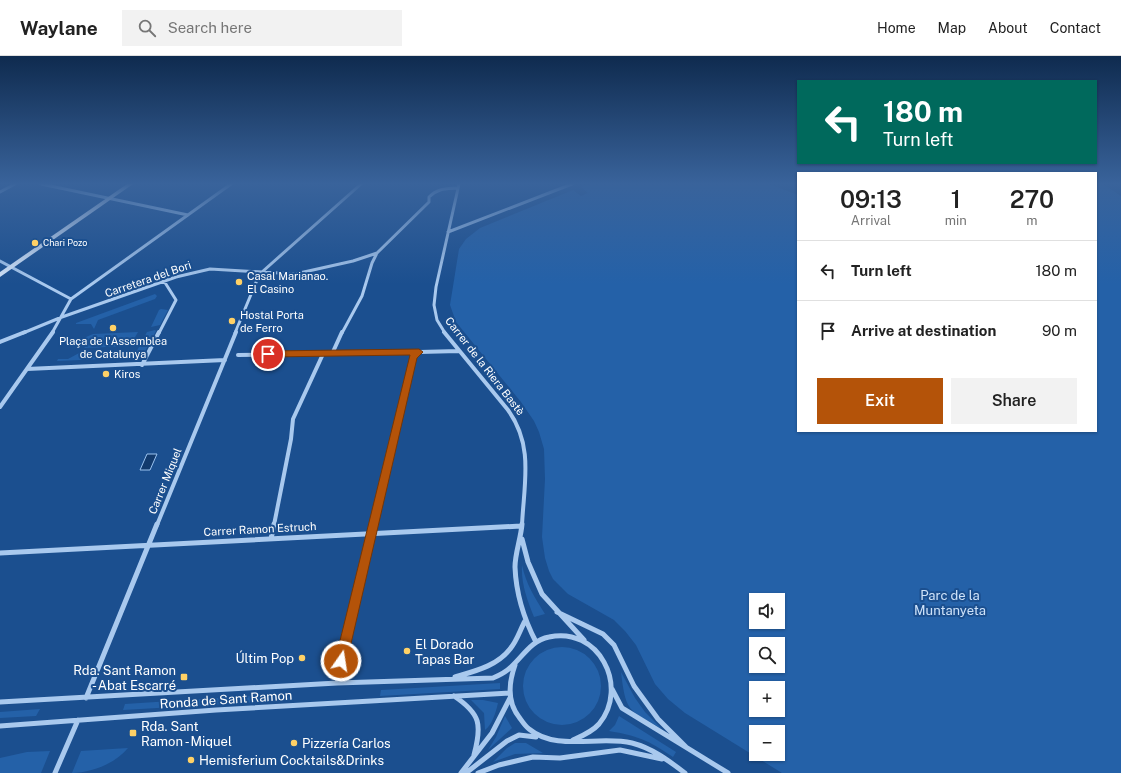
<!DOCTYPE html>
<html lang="en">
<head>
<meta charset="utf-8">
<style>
  :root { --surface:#fff; --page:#f2f2f2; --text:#222; --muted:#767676; --line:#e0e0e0; --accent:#b45309 }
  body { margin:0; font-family:"Public Sans",sans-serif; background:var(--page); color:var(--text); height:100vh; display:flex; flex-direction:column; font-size:15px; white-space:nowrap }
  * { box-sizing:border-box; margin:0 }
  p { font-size:13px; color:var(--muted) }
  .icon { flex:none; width:22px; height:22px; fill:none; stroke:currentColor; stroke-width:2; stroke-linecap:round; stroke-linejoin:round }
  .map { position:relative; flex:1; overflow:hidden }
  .side { position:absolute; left:797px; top:116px; width:300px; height:260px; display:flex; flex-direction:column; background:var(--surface); border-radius:0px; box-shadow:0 1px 3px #0004 }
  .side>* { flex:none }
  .top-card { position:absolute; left:797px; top:24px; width:300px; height:84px; border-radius:0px; box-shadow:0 1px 3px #0004; background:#00695c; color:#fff; overflow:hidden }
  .buttons { position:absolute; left:749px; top:537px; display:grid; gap:8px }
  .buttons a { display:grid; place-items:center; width:36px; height:36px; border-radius:0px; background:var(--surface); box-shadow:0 1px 3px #0004; font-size:20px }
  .pin { position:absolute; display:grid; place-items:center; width:34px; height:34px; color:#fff; margin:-17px; border:2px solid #fff; border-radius:50%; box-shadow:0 1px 4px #0007 }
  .me { position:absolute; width:44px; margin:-22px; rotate:13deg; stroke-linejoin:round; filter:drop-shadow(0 0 3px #0008) }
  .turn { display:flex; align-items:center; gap:14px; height:84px; padding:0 20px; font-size:18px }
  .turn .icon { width:52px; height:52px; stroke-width:2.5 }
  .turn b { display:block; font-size:28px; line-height:34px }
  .eta { display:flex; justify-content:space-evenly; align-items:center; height:68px; text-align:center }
  .eta b { font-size:24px; font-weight:600; line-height:28px }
  .button { display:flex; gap:8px; margin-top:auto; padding:8px 20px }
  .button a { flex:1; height:46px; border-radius:0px; background:var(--accent); color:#fff; font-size:16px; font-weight:600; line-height:46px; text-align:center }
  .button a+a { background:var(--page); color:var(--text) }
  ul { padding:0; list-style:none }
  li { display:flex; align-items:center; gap:12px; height:60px; padding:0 20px; border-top:1px solid var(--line) }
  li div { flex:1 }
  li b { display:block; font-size:15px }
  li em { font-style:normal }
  header { display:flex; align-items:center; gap:24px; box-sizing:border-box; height:56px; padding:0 20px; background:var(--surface); border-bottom:1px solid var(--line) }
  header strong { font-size:19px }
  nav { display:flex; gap:22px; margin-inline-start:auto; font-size:14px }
  .search { width:280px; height:36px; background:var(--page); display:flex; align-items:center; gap:10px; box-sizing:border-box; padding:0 14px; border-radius:0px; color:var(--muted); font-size:15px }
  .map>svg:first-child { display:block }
  .green { fill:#2461a8; fill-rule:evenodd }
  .water { fill:#123a6d; stroke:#9cc4f0 }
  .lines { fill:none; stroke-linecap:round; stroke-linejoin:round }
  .street-far2 { stroke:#a9c9ee; stroke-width:3 }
  .street-far1 { stroke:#a9c9ee; stroke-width:4 }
  .street { stroke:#a9c9ee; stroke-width:5 }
  .secondary { fill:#d6e6fa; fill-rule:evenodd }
  .route { fill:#b45309; stroke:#753606 }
  .poi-dot { fill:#ffd166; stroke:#1b4f8f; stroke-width:1.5 }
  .labels { text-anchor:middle; stroke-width:4; stroke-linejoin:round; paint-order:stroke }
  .far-poi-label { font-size:9px; fill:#fff; stroke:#1b4f8f; text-anchor:start }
  .poi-label { font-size:11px; fill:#fff; stroke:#1b4f8f; text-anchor:start }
  .street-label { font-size:11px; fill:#fff; stroke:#1b4f8f }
  .near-park-label { font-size:13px; fill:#cfe3fa; stroke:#1b4f8f }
  .near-poi-label { font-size:13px; fill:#fff; stroke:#1b4f8f; text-anchor:start }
  .near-street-label { font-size:13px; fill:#fff; stroke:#1b4f8f }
</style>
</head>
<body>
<header>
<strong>Waylane</strong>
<div class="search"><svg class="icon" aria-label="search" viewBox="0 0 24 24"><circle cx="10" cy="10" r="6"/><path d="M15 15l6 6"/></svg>Search here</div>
<nav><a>Home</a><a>Map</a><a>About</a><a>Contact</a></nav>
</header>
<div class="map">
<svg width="1121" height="717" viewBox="0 0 1121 717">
  <rect width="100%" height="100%" fill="#1b4f8f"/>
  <path class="green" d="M590 128H769L798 139V375H1096V128H1103L1121 140V717H782L685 657 668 643 655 628 636 589 625 575 614 564 568 538 553 523 549 515 545 502 542 481 545 423 544 393 539 376 534 365 521 346 456 266 450 249 459 193 466 183 480 172 573 134 581 140 588 137 581 131ZM756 544H778V566H756ZM756 588H778V610H756ZM756 632H778V654H756ZM756 676H778V698H756Z
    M155 238 157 240 155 243 98 264 94 273 91 268H76V267Z
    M161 253 168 254 160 269 151 271 159 254Z
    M155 274 156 275 142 301 133 302 147 276Z
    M138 276 130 290 85 292 82 288 86 281 93 278Z
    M128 295H130L125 302 57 305 58 303H68L81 296 79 299 126 297Z
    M522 509C526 528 535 542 545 558L534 561C527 543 521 528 522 509Z
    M523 630a39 39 0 1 1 78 0a39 39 0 1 1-78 0Z
    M621 616 635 642 645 656 662 673C628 653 626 657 621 616Z
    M500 627V633L380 640 381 634Z
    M279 638 277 645 123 654 125 648Z
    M471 644H483L498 647C496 656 492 669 485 674L484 657Z
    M40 653 36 660 0 662V656Z
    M505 660 512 672 488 694 496 681Z
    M619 660 676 696 673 701C648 684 638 680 609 675L615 669Z
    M515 687H526L543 697 515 698 493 706 507 692Z
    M128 692C116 707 91 717 72 717L81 695Z
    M50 695 41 717H0V702L27 696Z"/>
  <path class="water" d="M147 398H157L150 414H140Z"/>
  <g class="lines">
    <path class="street-far2" d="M41 128 188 159
      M0 136 15 128
      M448 176 572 128
      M0 205 71 243
      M23 277 62 261 176 221 210 213 295 218 353 205 377 197
      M52 277 71 243 231 128
      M159 277 176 244 164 225
      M235 277 257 224 262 216 361 128
      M342 277 362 240 372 207 377 197 429 146V141C438 132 446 133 458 132
      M445 277 437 264 434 249 436 231 459 128"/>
    <path class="street-far1" d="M444 276 508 354C534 390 524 427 522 469
      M0 286 25 276
      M332 298 342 276
      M238 299 418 296
      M142 309 159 276
      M27 313 225 304
      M0 351 53 276
      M157 469 236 276
      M274 469 291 383 293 363 323 298
      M374 469 413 300 419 296 459 295"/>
    <path class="street" d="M522 468C521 482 515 497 515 511 516 537 524 563 536 586
      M271 483 274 468
      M522 483 528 506 542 538 584 584
      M0 497 521 470
      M557 556 603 578 614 589 634 630 658 663 686 691
      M515 609C509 626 507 646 519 661 522 665 525 670 529 673 557 696 599 679 632 687 652 692 669 705 685 717
      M455 621C475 615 497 610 510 593 517 585 520 574 525 565
      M337 627 374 468
      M612 633 622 652 728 717
      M454 640C481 658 482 669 474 699
      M86 642 157 468
      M0 646 337 627 493 622C500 619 506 616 511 611 523 600 532 584 549 581 598 570 630 630 599 668 592 676 582 680 573 684
      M0 670 216 654 510 637
      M55 717 78 664
      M461 717 492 677 510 642
      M466 717 507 685 519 679 536 681
      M478 717 499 709 533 701 560 702 620 694 662 703"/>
    <path class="secondary" d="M127 128H133L0 221V216Z"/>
  </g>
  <linearGradient id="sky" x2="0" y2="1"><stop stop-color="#0f2b4f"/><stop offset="0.56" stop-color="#39639b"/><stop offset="1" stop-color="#39639b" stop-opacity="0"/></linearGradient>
  <rect width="1121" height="228" fill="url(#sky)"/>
  <path class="route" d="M419 293 423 296 417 302 347 605 346 609 341 611 337 609 335 605 410 299 268 301 264 298 268 295Z"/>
  <g class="poi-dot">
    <circle cx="35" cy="187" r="4"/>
    <circle cx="239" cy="226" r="4"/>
    <circle cx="232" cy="265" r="4"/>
    <circle cx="113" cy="272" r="4"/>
    <circle cx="106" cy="318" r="4"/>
    <circle cx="407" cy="595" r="4"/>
    <circle cx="302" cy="602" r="4"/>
    <rect x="180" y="617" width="8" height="8" rx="2"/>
    <rect x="129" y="673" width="8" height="8" rx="2"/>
    <circle cx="294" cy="687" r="4"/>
    <circle cx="191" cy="704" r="4"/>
  </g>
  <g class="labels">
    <g class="far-poi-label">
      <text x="43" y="190">Chari Pozo</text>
    </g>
    <g class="poi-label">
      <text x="247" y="224">Casal Marianao.<tspan x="247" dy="13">El Casino</tspan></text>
      <text x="240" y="263">Hostal Porta<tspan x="240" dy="13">de Ferro</tspan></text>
      <text x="113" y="289" text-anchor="middle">Plaça de l'Assemblea<tspan x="113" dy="13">de Catalunya</tspan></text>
      <text x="114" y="322">Kiros</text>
    </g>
    <g class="street-label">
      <text transform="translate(148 223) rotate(-19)" y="4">Carretera del Bori</text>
      <text transform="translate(485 310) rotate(52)" y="4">Carrer de la Riera Bastè</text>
      <text transform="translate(165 425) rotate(-68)" y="4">Carrer Miquel</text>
      <text transform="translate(260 473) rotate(-3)" y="4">Carrer Ramon Estruch</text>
    </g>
    <g class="near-park-label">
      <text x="950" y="544">Parc de la<tspan x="950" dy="15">Muntanyeta</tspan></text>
    </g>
    <g class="near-poi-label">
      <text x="415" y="593">El Dorado<tspan x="415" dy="15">Tapas Bar</tspan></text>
      <text x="294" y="607" text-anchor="end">Últim Pop</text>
      <text x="176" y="619" text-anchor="end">Rda. Sant Ramon<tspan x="176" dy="15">- Abat Escarré</tspan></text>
      <text x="141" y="675">Rda. Sant<tspan x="141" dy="15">Ramon - Miquel</tspan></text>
      <text x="302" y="692">Pizzería Carlos</text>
      <text x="199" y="709">Hemisferium Cocktails&amp;Drinks</text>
    </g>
    <g class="near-street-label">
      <text transform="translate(226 643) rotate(-4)" y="5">Ronda de Sant Ramon</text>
    </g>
  </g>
</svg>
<div class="buttons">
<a><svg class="icon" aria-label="sound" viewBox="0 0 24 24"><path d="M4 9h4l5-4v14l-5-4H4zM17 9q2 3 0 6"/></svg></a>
<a><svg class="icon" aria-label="search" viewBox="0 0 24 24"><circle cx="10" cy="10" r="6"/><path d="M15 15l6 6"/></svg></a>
<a>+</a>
<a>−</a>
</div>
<div class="pin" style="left:268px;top:298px;background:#d93025"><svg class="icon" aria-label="arrive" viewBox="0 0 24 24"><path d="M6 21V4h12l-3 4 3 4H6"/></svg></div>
<svg class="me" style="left:341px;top:605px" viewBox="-20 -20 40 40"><circle r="17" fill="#b45309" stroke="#fff" stroke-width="3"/><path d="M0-11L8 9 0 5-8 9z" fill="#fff"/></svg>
<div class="top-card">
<div class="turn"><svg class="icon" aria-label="left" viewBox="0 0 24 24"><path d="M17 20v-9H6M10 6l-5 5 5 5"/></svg><div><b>180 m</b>Turn left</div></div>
</div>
<section class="side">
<div class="eta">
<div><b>09:13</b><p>Arrival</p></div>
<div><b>1</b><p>min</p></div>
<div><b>270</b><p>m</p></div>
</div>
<ul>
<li><svg class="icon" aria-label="left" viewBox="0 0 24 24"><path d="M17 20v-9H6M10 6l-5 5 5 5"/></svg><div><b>Turn left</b></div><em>180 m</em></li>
<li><svg class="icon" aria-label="arrive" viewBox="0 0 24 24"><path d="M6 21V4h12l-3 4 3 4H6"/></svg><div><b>Arrive at destination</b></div><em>90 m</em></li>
</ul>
<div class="button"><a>Exit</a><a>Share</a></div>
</section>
</div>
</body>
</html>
